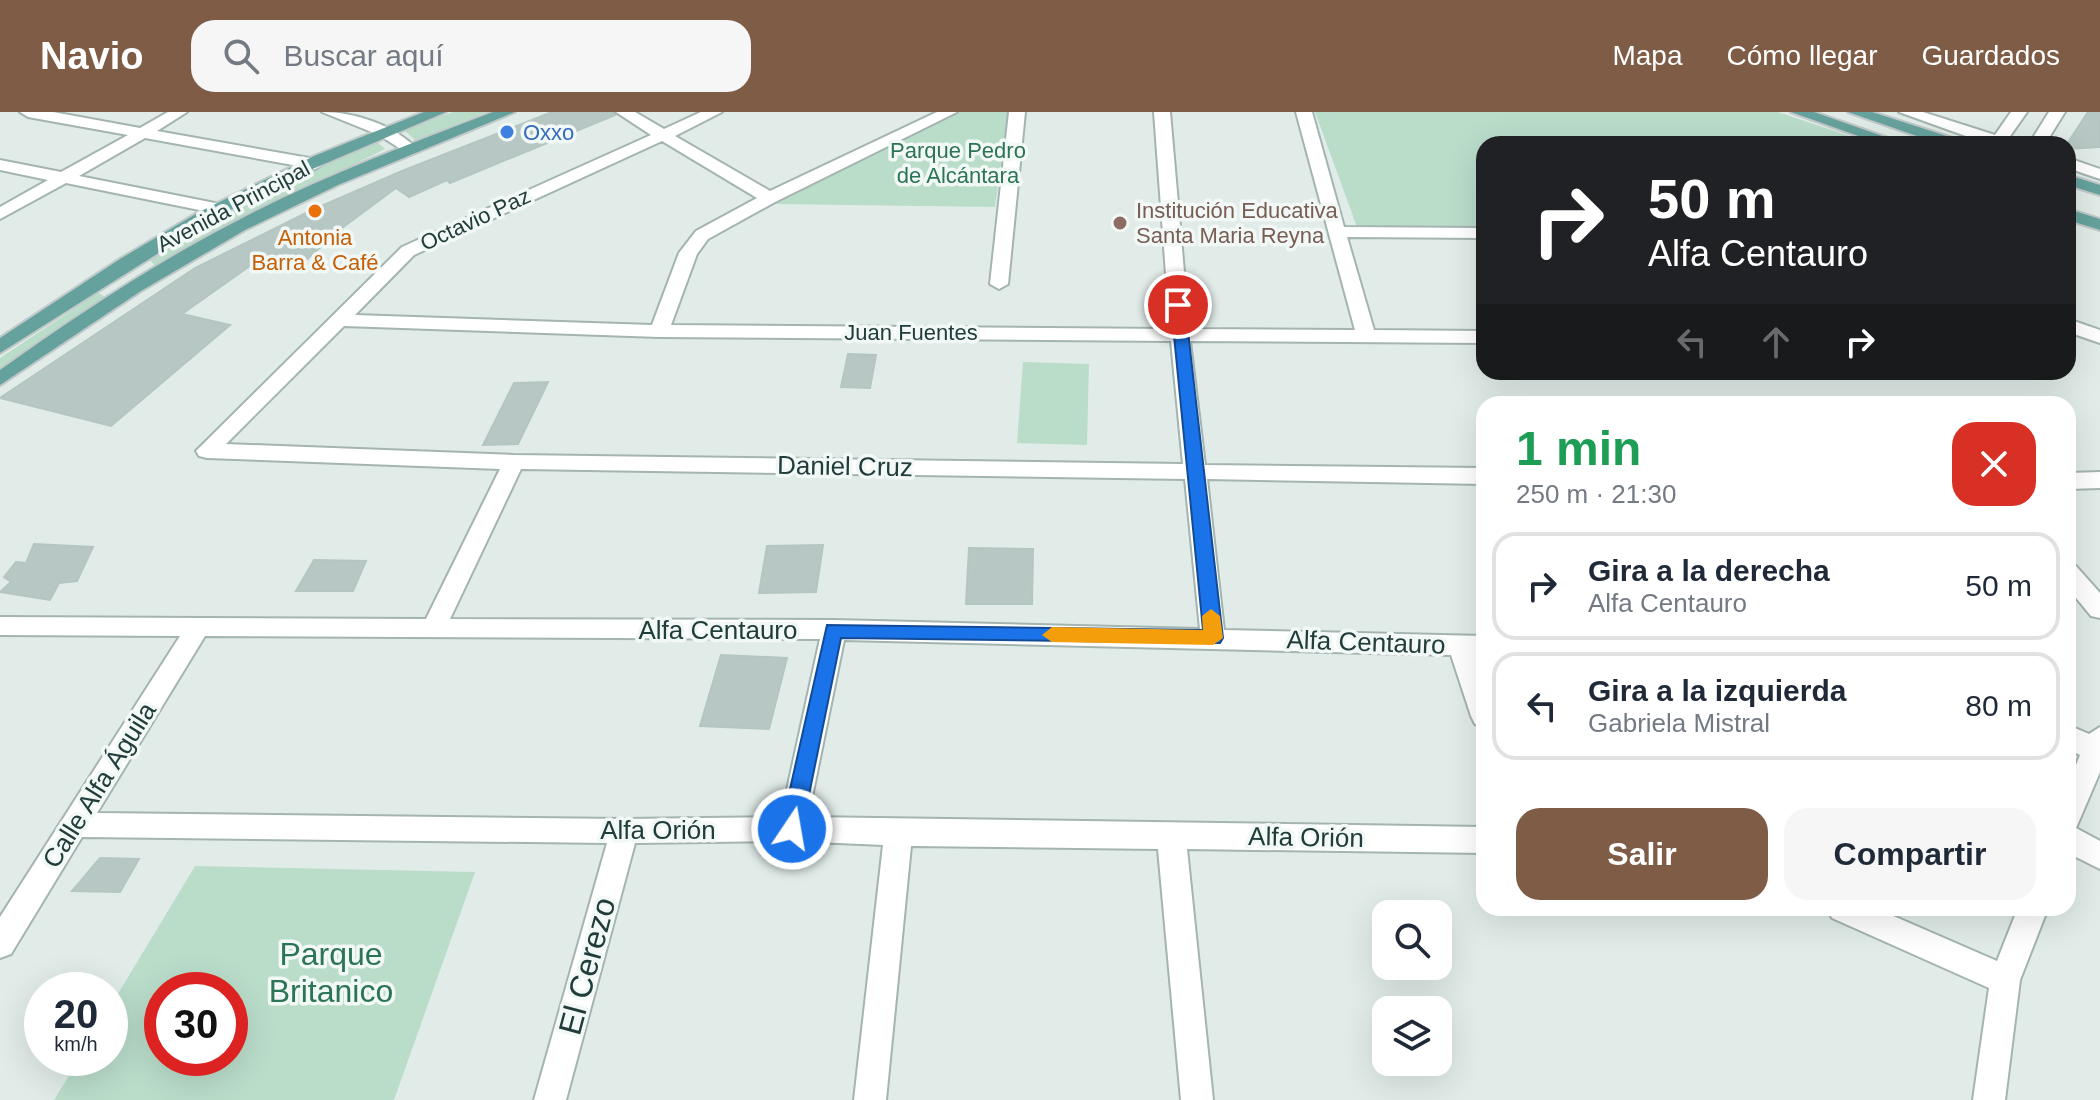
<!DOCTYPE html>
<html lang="es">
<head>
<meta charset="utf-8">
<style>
  :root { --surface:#fff; --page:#f6f6f7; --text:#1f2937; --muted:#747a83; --line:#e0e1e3; --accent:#7e5c46 }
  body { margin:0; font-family:Arial,sans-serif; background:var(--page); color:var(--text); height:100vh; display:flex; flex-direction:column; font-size:30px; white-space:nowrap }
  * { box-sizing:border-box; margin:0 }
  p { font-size:26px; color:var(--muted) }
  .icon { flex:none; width:44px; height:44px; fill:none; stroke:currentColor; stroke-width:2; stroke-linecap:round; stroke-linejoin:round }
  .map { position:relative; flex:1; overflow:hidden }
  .side { position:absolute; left:1476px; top:284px; width:600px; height:520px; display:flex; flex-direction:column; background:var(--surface); border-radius:24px; box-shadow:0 8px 32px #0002 }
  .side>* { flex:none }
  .hud { position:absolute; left:1476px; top:24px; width:600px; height:244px; border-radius:24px; box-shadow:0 8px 32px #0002; background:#202124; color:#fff; overflow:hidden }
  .fabs { position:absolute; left:1372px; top:788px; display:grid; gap:16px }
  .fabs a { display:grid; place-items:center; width:80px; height:80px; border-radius:16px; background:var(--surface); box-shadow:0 8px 32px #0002; font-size:40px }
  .speed { position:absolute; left:24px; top:860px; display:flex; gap:16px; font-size:40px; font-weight:700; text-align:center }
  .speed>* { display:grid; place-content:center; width:104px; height:104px; border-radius:50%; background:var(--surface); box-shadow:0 8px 32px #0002; line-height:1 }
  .speed small { font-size:20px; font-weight:400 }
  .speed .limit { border:12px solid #d22; background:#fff; color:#111 }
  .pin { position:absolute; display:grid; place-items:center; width:68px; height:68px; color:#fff; margin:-34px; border:4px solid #fff; border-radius:50%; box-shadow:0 2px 8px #0007 }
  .me { position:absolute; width:88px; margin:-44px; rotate:12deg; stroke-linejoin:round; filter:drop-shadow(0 0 6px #0008) }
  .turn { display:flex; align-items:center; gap:28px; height:168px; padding:0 40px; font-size:36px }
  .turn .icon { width:104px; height:104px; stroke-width:2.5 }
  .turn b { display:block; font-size:56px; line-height:68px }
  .lanes { display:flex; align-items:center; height:76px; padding:0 40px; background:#0003; justify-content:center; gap:40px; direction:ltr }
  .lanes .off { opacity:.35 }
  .round { display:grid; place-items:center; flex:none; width:84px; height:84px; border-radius:24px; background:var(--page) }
  .summary { display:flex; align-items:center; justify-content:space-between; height:136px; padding:0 40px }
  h1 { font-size:48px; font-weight:700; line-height:60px; color:#1e9e55 }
  .primary-button { display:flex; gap:16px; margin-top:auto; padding:16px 40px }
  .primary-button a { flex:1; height:92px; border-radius:24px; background:var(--accent); color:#fff; font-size:32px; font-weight:700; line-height:92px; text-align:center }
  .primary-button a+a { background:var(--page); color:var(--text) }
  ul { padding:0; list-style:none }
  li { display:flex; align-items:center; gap:24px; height:108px; margin:0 16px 12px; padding:0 24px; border:4px solid var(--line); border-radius:24px }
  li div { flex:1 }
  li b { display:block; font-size:30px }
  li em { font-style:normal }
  header { display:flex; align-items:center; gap:48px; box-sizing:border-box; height:112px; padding:0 40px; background:var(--accent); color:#fff }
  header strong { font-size:38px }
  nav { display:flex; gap:44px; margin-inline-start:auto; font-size:28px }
  .search { width:560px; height:72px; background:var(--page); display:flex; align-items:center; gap:20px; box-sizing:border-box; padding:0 28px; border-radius:24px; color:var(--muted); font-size:30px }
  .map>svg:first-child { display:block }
  .green { fill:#baddca; fill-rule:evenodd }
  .building { fill:#b7c7c3; stroke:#b4c6c1; stroke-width:2 }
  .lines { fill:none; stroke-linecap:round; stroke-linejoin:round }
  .minor-casing { stroke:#a4b4b1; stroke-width:4 }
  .major-casing { stroke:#c1c9c8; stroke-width:4 }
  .minor { fill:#fff; fill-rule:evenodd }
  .major { fill:#66a29d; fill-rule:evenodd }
  .route { fill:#1a73e8; stroke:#114b97; stroke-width:2 }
  .slow { fill:#f59e0b }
  .shop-dot { fill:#3f7fe0; stroke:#f2f8f6; stroke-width:3 }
  .food-dot { fill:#e8710a; stroke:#f2f8f6; stroke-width:3 }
  .education-dot { fill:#8d6e63; stroke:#f2f8f6; stroke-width:3 }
  .labels { text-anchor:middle; stroke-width:7; stroke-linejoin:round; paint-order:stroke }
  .far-shop-label { font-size:22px; fill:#366cbe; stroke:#f2f8f6; text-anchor:start }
  .far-park-label { font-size:22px; fill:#2b7455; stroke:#f2f8f6 }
  .far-street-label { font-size:22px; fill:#213d3b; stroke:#f2f8f6 }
  .far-education-label { font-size:22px; fill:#785e54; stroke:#f2f8f6; text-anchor:start }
  .far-food-label { font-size:22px; fill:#c56008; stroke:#f2f8f6 }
  .street-label { font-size:26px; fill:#213d3b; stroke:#f2f8f6 }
  .near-park-label { font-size:32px; fill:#2b7455; stroke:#f2f8f6 }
  .near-street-label { font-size:32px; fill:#213d3b; stroke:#f2f8f6 }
</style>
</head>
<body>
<header>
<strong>Navio</strong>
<div class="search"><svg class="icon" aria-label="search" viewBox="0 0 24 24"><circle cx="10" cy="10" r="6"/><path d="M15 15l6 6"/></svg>Buscar aquí</div>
<nav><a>Mapa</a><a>Cómo llegar</a><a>Guardados</a></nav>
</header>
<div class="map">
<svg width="2100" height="988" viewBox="0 0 2100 988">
  <rect width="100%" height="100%" fill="#e1ece9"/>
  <path class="green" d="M453 0H487L415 28 404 18Z
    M960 0H1008L995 95 774 92Z
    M1315 0H1778L1873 32H1484V114L1357 115Z
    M377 30 385 37 154 153 147 144 258 82Z
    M98 181 106 185 0 258V246Z
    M1023 250 1089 252 1087 333 1017 331Z
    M195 754 475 760 394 988H54L80 946H110V895ZM162 878H230V946H162Z"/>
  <path class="building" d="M552 0H613L615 3 450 71 447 68 409 85 396 76 342 116 296 157 258 148 182 202 230 213 111 314 0 286 195 156 310 99 402 59Z
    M2088 0H2100V35L2068 37 2067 32Z
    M848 242 876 243 870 276 841 275Z
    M548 270 518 332 483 333 514 271Z
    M34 432 93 435 77 469 59 471 50 488 0 480 11 470 4 465 16 450 26 451Z
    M823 433 816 480 759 481 767 434Z
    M969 436 1033 437 1032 492H966Z
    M314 448 366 449 353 479H296Z
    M721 543 787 546 769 617 700 614Z
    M100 746 139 747 120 780 72 779Z"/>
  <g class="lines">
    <g class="minor-casing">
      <path id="minor" d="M20 0H53L140 16 168 0H187L157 19 315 47 323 52 315 57 145 26 79 64 225 93 228 97 225 101 219 102 66 71 0 107V95L48 68 0 58V48L61 60 128 23 28 5Z
        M322 0C355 0 395 13 418 38L410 43 379 23Z
        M616 0H635L664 17 701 0H722L675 24 770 79 937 0H957L775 90 708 127 697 142 671 213 1170 217 1154 0H1170L1189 217 1355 218 1296 0H1312L1344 115 1484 116V126L1347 125 1374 218 1484 219V231L1190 229 1205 353 1484 356V372L1207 367 1224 518 1484 524V544H1476L1484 567V615L1475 612 1471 604 1451 543 844 528 808 705 1484 715V741L1187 737 1213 988H1181L1158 737 911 734 886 988H854L883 733 792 729 635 731 566 988H534L607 731 82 725 11 842 0 846V805L180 524 0 523V505L426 507 500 357 207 346 199 344 196 339 402 135 651 23ZM662 29 757 86 696 119 679 141 652 213 355 203 414 143ZM344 214 659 225 1171 229 1183 352 514 343 226 332ZM521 357 1185 367 1200 517 834 508 450 507ZM205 524 820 527 781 705 624 707 97 701Z
        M1009 0H1025L1008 172 999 177 990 172Z
        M1899 0H1923L1995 23 2011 0H2027L2008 27 2015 32H1988Z
        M2049 0H2065L2045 32H2029Z
        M2068 46 2100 57V67L2068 56Z
        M2068 207 2100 218V231L2068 220Z
        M2100 360V376L2068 377V361Z
        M2068 451 2076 454 2100 481V506L2091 504 2068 476Z
        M2068 613 2089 622 2100 615V660L2076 716 2100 729V757L2068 741V673L2080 643 2068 637Z
        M1827 796H1875L1997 849 2018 796H2048L2020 868 2005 988H1973L1989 876 1832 806Z"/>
    </g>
    <g class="major-casing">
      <path id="major" d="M424 0H446L296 64 211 108 0 241V226L120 147 199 100 314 44Z
        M493 0H515L338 73 245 118 141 179 0 273V258C75 205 150 154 231 112 315 67 404 34 493 0Z
        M1791 0H1814L1905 32H1881Z
        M1848 0H1872L1962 29 1964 32H1940Z
        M2068 63 2100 73V83L2068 73Z
        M2068 97 2100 107V118L2068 108Z"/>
    </g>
    <use href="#minor" class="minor"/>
    <use href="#major" class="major"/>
  </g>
  <path class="route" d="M1178 189 1185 193 1223 526 1220 531 841 526 802 717 799 723 792 726 784 723 781 717 827 513 1203 518 1171 193Z"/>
  <path class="slow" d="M1211 497 1220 504 1223 526 1213 533 1052 530 1042 523 1052 515 1203 518 1202 504Z"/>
  <circle class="shop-dot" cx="507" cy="20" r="8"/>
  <circle class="food-dot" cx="315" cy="99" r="8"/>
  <circle class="education-dot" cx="1120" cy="111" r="8"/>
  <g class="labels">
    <g class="far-shop-label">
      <text x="523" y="28">Oxxo</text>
    </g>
    <g class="far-park-label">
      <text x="958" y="46">Parque Pedro<tspan x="958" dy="25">de Alcántara</tspan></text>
    </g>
    <g class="far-street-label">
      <text transform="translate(233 94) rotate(-28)" y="8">Avenida Principal</text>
      <text transform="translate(475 107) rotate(-25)" y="8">Octavio Paz</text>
      <text x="911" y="228">Juan Fuentes</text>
    </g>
    <g class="far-education-label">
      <text x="1136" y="106">Institución Educativa<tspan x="1136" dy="25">Santa Maria Reyna</tspan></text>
    </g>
    <g class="far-food-label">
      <text x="315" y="133">Antonia<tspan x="315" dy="25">Barra &amp; Café</tspan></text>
    </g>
    <g class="street-label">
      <text transform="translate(845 354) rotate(1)" y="9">Daniel Cruz</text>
      <text x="718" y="527">Alfa Centauro</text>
      <text transform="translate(1366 530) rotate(2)" y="9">Alfa Centauro</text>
      <text transform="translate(99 673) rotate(-58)" y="9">Calle Alfa Águila</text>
      <text x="658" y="727">Alfa Orión</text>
      <text transform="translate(1306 725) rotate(1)" y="9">Alfa Orión</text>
    </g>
    <g class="near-park-label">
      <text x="331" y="853">Parque<tspan x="331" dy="37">Britanico</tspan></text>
    </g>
    <g class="near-street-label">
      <text transform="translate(587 854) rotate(-75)" y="11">El Cerezo</text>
    </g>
  </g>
</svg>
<div class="fabs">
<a><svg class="icon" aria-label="search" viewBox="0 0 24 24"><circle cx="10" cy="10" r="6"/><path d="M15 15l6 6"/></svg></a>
<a><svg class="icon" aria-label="layers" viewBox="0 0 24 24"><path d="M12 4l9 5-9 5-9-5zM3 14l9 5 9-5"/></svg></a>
</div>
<div class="speed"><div>20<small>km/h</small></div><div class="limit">30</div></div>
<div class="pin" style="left:1178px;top:193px;background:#d93025"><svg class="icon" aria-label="arrive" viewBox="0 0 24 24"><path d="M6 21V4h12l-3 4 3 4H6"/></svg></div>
<svg class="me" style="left:792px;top:717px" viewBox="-20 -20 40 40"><circle r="17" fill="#1a73e8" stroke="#fff" stroke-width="3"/><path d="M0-11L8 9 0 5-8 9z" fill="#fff"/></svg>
<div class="hud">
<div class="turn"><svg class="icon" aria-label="right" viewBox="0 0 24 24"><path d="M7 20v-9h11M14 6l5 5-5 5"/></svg><div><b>50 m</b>Alfa Centauro</div></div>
<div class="lanes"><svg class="icon off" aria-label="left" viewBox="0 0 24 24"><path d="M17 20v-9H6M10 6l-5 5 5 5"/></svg><svg class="icon off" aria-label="ahead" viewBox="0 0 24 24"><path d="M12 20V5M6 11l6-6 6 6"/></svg><svg class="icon" aria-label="right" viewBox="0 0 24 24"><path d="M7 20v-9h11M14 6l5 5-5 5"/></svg></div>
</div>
<section class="side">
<div class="summary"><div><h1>1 min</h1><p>250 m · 21:30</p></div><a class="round" style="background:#d93025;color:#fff"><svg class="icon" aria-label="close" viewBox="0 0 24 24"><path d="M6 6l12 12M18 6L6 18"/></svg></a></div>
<ul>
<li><svg class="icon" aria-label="right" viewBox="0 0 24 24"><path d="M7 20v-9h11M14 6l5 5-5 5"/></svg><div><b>Gira a la derecha</b><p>Alfa Centauro</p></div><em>50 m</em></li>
<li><svg class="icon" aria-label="left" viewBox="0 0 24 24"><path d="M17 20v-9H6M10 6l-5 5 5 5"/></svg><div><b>Gira a la izquierda</b><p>Gabriela Mistral</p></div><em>80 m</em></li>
</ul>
<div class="primary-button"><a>Salir</a><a>Compartir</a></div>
</section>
</div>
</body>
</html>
